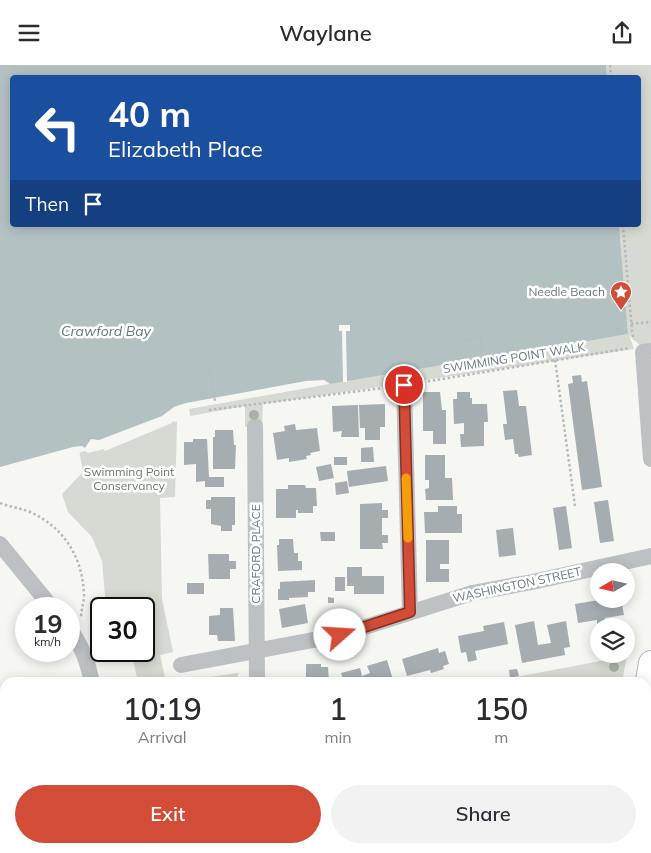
<!DOCTYPE html>
<html lang="en">
<head>
<meta charset="utf-8">
<style>
  :root { --surface:#fff; --page:#f2f2f3; --text:#2b2b33; --muted:#7c7c81; --accent:#d24c37 }
  body { margin:0; font-family:Mulish,sans-serif; background:var(--page); color:var(--text); height:100vh; display:flex; flex-direction:column; font-size:19px; white-space:nowrap }
  * { box-sizing:border-box; margin:0 }
  p { font-size:16px; color:var(--muted) }
  .icon { flex:none; width:28px; height:28px; fill:none; stroke:currentColor; stroke-width:2; stroke-linecap:round; stroke-linejoin:round }
  .map { position:relative; flex:1; overflow:hidden }
  .drawer { position:absolute; left:0px; top:612px; width:651px; height:176px; display:flex; flex-direction:column; background:var(--surface); border-radius:15px 15px 0 0; box-shadow:0 2px 12px #0003 }
  .drawer>* { flex:none }
  .guide { position:absolute; left:10px; top:10px; width:631px; height:152px; border-radius:5px; box-shadow:0 2px 12px #0003; background:#1a4fa0; color:#fff; overflow:hidden }
  .needle { width:32px; rotate:261deg }
  .buttons { position:absolute; left:590px; top:498px; display:grid; gap:10px }
  .buttons a { display:grid; place-items:center; width:45px; height:45px; border-radius:50%; background:var(--surface); box-shadow:0 2px 12px #0003; font-size:25px }
  .speed { position:absolute; left:15px; top:532px; display:flex; gap:10px; font-size:25px; font-weight:700; text-align:center }
  .speed>* { display:grid; place-content:center; width:65px; height:65px; border-radius:50%; background:var(--surface); box-shadow:0 2px 12px #0003; line-height:1 }
  .speed small { font-size:12px; font-weight:400 }
  .speed .limit { border:2px solid #111; border-radius:8px; background:#fff; color:#111 }
  .pin { position:absolute; display:grid; place-items:center; width:42px; height:42px; color:#fff; margin:-21px; border:2px solid #fff; border-radius:50%; box-shadow:0 1px 5px #0007 }
  .me { position:absolute; width:55px; margin:-28px; rotate:71deg; stroke-linejoin:round; filter:drop-shadow(0 0 4px #0008) }
  .turn { display:flex; align-items:center; gap:18px; height:105px; padding:0 15px; font-size:22px }
  .turn .icon { width:65px; height:65px; stroke-width:2.5 }
  .turn b { display:block; font-size:35px; line-height:42px }
  .then { display:flex; align-items:center; height:48px; padding:0 15px; background:#0003; gap:10px; font-size:19px }
  .eta { display:flex; justify-content:space-evenly; align-items:center; height:85px; text-align:center }
  .eta b { font-size:30px; font-weight:600; line-height:35px }
  .action { display:flex; gap:10px; margin-top:auto; padding:10px 15px }
  .action a { flex:1; height:58px; border-radius:30px; background:var(--accent); color:#fff; font-size:20px; font-weight:600; line-height:58px; text-align:center }
  .action a+a { background:var(--page); color:var(--text) }
  header { display:flex; justify-content:space-between; align-items:center; height:65px; padding:0 15px; background:var(--surface); font-size:22px; font-weight:600 }
  .map>svg:first-child { display:block }
  .green { fill:#d6dad2 }
  .water { fill:#b4c1c3 }
  .pier { fill:#f6f6f3 }
  .building { fill:#a5adb1 }
  .lines { fill:none; stroke-linecap:round; stroke-linejoin:round }
  .secondary-casing { stroke:#b0b5b9; stroke-width:26 }
  .path { stroke:#b7babc; stroke-width:2.5; stroke-dasharray:2.5 2.5; stroke-linecap:butt }
  .street { stroke:#bdc1c4; stroke-width:16 }
  .secondary { stroke:#fff; stroke-width:24 }
  .tree { fill:#aab1a5 }
  .route-casing { stroke:#883124; stroke-width:12 }
  .route { stroke:#d24c37; stroke-width:9 }
  .slow { stroke:#f59e0b; stroke-width:9 }
  .labels { text-anchor:middle; stroke-width:5; stroke-linejoin:round; paint-order:stroke }
  .poi-label { font-size:12px; fill:#687881; stroke:#fff; text-anchor:end }
  .street-label { font-size:12px; fill:#687881; stroke:#fff }
  .park-label { font-size:12px; fill:#6c7966; stroke:#fff }
  .water-label { font-size:14px; font-style:italic; fill:#63797d; stroke:#fff }
</style>
</head>
<body>
<header><svg class="icon" aria-label="menu" viewBox="0 0 24 24"><path d="M4 6h16M4 12h16M4 18h16"/></svg>Waylane<svg class="icon" aria-label="share" viewBox="0 0 24 24"><path d="M12 15V3M7 8l5-5 5 5M5 13v7h14v-7"/></svg></header>
<div class="map">
<svg width="651" height="788" viewBox="0 0 651 788">
  <rect width="100%" height="100%" fill="#f6f6f3"/>
  <path class="green" d="M606 0H651V291L629 270 634 284 263 339 262 360 245 362V341L190 351 189 342 478 294 479 296 628 269 619 160H639V12H607Z
    M170 356 177 357 175 432 160 433 162 534 173 587 160 590 166 617H138L131 586H144V544H121L120 539 106 542 102 496 92 472 68 447 62 429 83 407 79 385Z
    M627 591 622 617H489Z
    M238 608V617H175Z
    M270 784H596V788H274Z"/>
  <path class="water" d="M0 0H606L607 12H12V160H619L628 269 478 296V294L330 319 202 338 85 383 0 405Z"/>
  <path class="pier" d="M339 260H350V266H346L347 317H343L342 266H339Z
    M324 315 330 319 189 344 175 349 172 358 105 386 104 384 88 388 85 386 0 408V402L73 382 82 381 85 383 91 374 99 375 162 351 174 342 186 338 306 316Z"/>
  <path class="building" d="M581 310 582 317 587 316 602 422 582 425 568 319 573 318 572 311Z
    M517 325 519 341H526L532 390 519 392 518 389H515L513 374 505 375 503 359H507L503 326Z
    M423 327H440L442 345H446V379H433V366H423Z
    M457 327H470V333H472V339H487L488 357H484V381L461 382 460 369H464V358L454 359 453 334H457Z
    M385 339V362H380V375H365V363H360L359 340Z
    M358 340 359 372H341L342 366 333 367 332 341Z
    M295 359 296 365 317 363 320 386 310 388 311 390 306 391 307 394 289 397V393L277 395 273 368 285 366 284 361Z
    M215 365H233L234 380H236L235 404H213V372H215Z
    M193 374H207L209 412H224V422H205V416L196 417V399L184 400V377H193Z
    M373 382 374 397H361V383Z
    M425 390H445V413H452L453 435H426L425 424 429 423V415H425Z
    M334 392H347V400H334Z
    M331 399 334 413 319 416 316 402Z
    M386 401 388 416 349 422 347 406Z
    M347 416 349 428 336 430 335 418Z
    M288 420H305L306 423H316L317 441H313V448H298V445H296V453H276V424H288Z
    M211 432H235V460H232V466H221V461L211 459V444H206V435H211Z
    M608 435 614 476 600 478 594 437Z
    M382 438V445H388V453H382V470H388V478H382L383 484H360V439Z
    M438 441H457V449H462V468H425L424 447H438Z
    M566 441 572 483 559 485 553 443Z
    M513 463 516 490 499 492 496 465Z
    M320 467H335V476H321Z
    M279 474H293L294 488H298V496H302V505L278 506 277 480H279Z
    M426 475H449V499H440V504H449V517H426Z
    M208 489H229V496H236V504H230V514H209Z
    M347 502H362V511H384V529H354V521H347Z
    M335 512H345V526H335Z
    M315 515V527H308V532L289 533V535H278V524H280V517Z
    M187 518H204V529H187Z
    M328 532 334 533V538H328Z
    M605 534H621L624 550 605 553V557L597 559V555L578 558 575 539Z
    M305 539 308 558 282 563 279 544Z
    M220 543H233L235 576H218L217 570H209V551L220 550Z
    M534 556 538 580 551 578 547 560 566 556 570 582 564 583 565 590 522 598 515 560Z
    M504 557 508 579 475 586 477 595 468 597 466 587 461 588 458 571 484 566 483 561Z
    M438 583 439 588 445 586 449 599 443 601 444 604 431 608 430 605 407 611 402 594Z
    M387 595 394 618H344L341 608 360 603 362 611 370 608 367 601Z
    M306 599H321V602H328L329 618H312V615H306Z
    M517 604 519 611 510 613 509 605Z
    M278 612H297L298 618H278Z"/>
  <g class="lines">
    <g class="secondary-casing">
      <path id="secondary" d="M646 628 651 598
        M621 788V784"/>
    </g>
    <path class="path" d="M610 0 611 12
      M623 160 632 266 634 275
      M631 259 651 257
      M480 270 484 295
      M464 275 480 272
      M555 295 575 441
      M208 299 215 336
      M418 318 630 283
      M209 345 391 322
      M0 438C10 442 20 443 30 447 64 462 83 493 84 530 84 538 81 545 81 553"/>
    <path class="street" d="M651 286 643 287 651 394
      M404 320 410 547
      M255 361 257 618
      M0 479 53 544
      M69 563C82 580 88 597 92 618
      M181 600 340 570 472 528 532 517 651 491
      M130 784V788"/>
    <use href="#secondary" class="secondary"/>
  </g>
  <g class="tree">
    <circle cx="254" cy="350" r="5"/>
    <circle cx="614" cy="602" r="5"/>
  </g>
  <g class="lines">
    <g class="route-casing">
      <path id="route" d="M340 570 410 547 404 320"/>
    </g>
    <use href="#route" class="route"/>
    <path class="slow" d="M406 413 408 473"/>
  </g>
  <defs>
    <g id="sight-pin" transform="scale(1.125)"><path d="M0 17L-7.5 6A9.5 9.5 0 1 1 7.5 6Z" fill="#d24c37" stroke="#fff"/><path d="M0-6L1.8-2.2L6-1.7L2.9 1.2L3.7 5.4L0 3.3L-3.7 5.4L-2.9 1.2L-6-1.7L-1.8-2.2Z" fill="#fff"/></g>
  </defs>
  <g fill-rule="evenodd">
    <use href="#sight-pin" x="621" y="227"/>
  </g>
  <g class="labels">
    <g class="poi-label">
      <text x="605" y="231">Needle Beach</text>
    </g>
    <g class="street-label">
      <text transform="translate(514 293) rotate(-9)" y="4">SWIMMING POINT WALK</text>
      <text transform="translate(256 489) rotate(-90)" y="4">CRAFORD PLACE</text>
      <text transform="translate(517 520) rotate(-12)" y="4">WASHINGTON STREET</text>
    </g>
    <g class="park-label">
      <text x="129" y="411">Swimming Point<tspan x="129" dy="14">Conservancy</tspan></text>
    </g>
    <g class="water-label">
      <text x="106" y="271">Crawford Bay</text>
    </g>
  </g>
</svg>
<div class="buttons">
<a><svg class="needle" viewBox="-14 -14 28 28"><path d="M0-13l5 13h-10z" fill="#e53935"/><path d="M0 13l5-13h-10z" fill="#7c7c81"/></svg></a>
<a><svg class="icon" aria-label="layers" viewBox="0 0 24 24"><path d="M12 4l9 5-9 5-9-5zM3 14l9 5 9-5"/></svg></a>
</div>
<div class="speed"><div>19<small>km/h</small></div><div class="limit">30</div></div>
<div class="pin" style="left:404px;top:320px;background:#d93025"><svg class="icon" aria-label="arrive" viewBox="0 0 24 24"><path d="M6 21V4h12l-3 4 3 4H6"/></svg></div>
<svg class="me" style="left:340px;top:570px" viewBox="-20 -20 40 40"><circle r="19" fill="#fff"/><path d="M0-13L10 11 0 6-10 11z" fill="#d24c37"/></svg>
<div class="guide">
<div class="turn"><svg class="icon" aria-label="left" viewBox="0 0 24 24"><path d="M17 20v-9H6M10 6l-5 5 5 5"/></svg><div><b>40 m</b>Elizabeth Place</div></div>
<div class="then">Then<svg class="icon" aria-label="arrive" viewBox="0 0 24 24"><path d="M6 21V4h12l-3 4 3 4H6"/></svg></div>
</div>
<section class="drawer">
<div class="eta">
<div><b>10:19</b><p>Arrival</p></div>
<div><b>1</b><p>min</p></div>
<div><b>150</b><p>m</p></div>
</div>
<div class="action"><a>Exit</a><a>Share</a></div>
</section>
</div>
</body>
</html>
